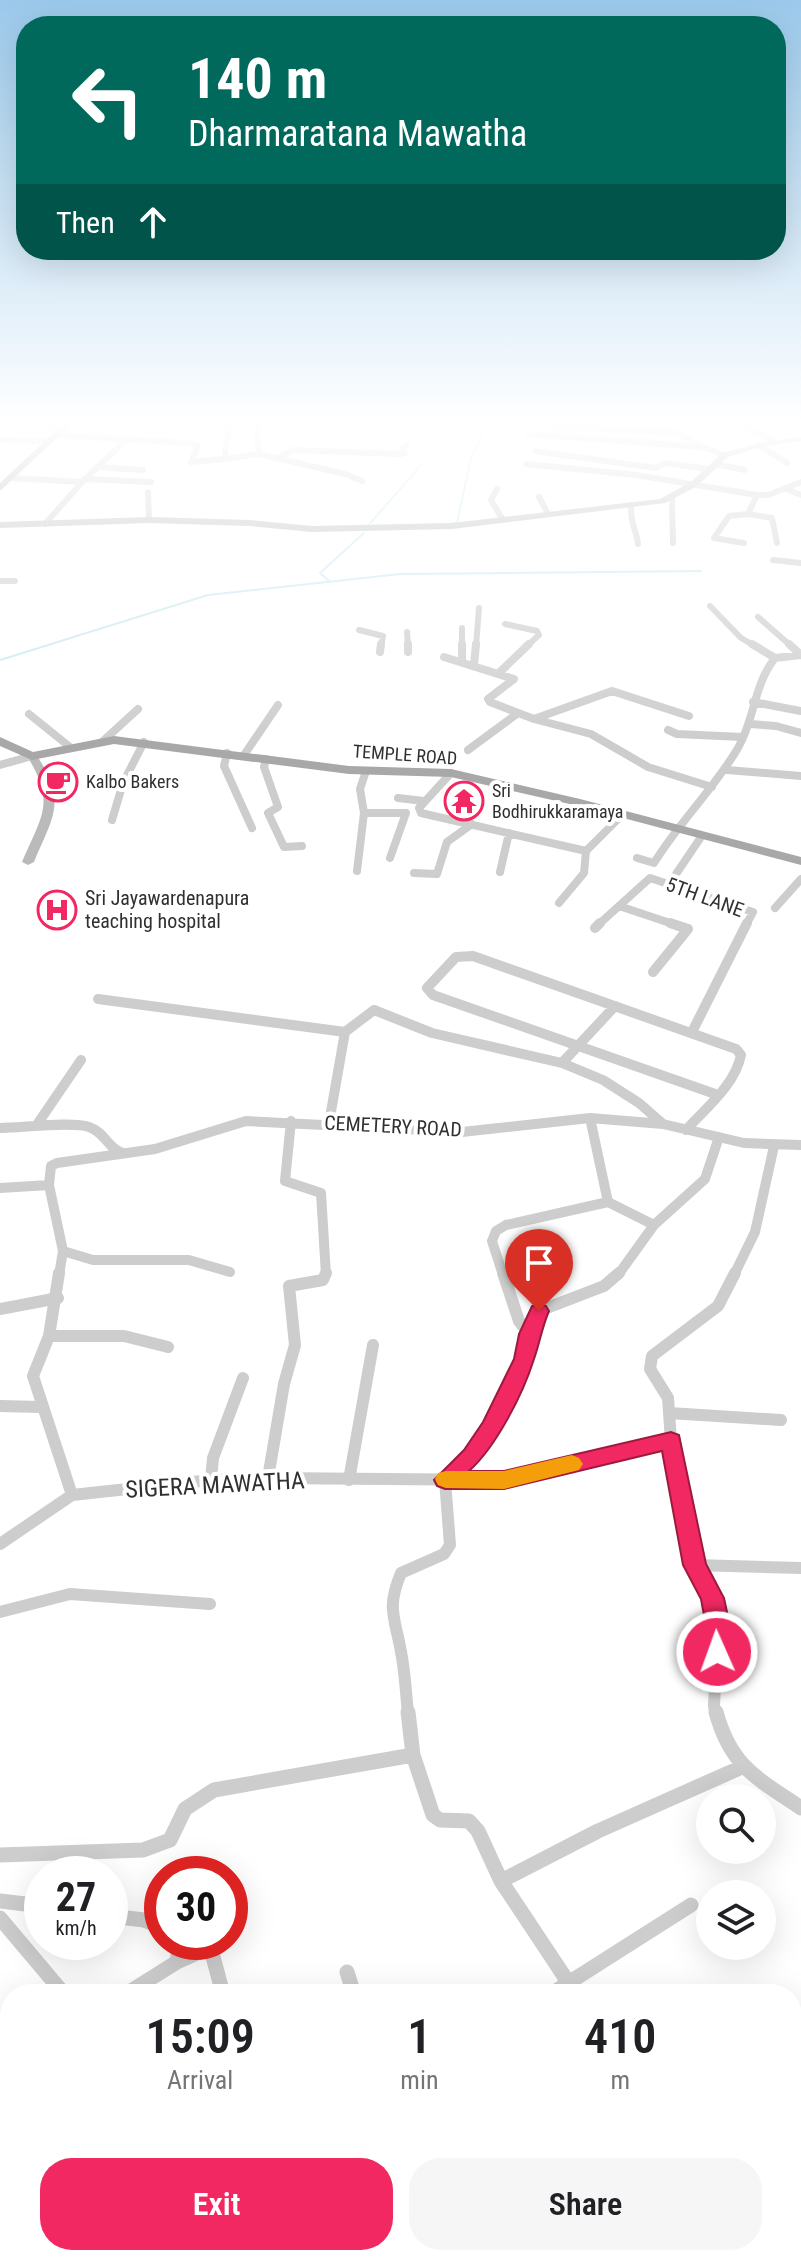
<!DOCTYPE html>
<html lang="en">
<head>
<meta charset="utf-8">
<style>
  :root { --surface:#fff; --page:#f6f6f6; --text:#202124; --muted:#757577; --accent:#f12861 }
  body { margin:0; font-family:"Roboto Condensed",sans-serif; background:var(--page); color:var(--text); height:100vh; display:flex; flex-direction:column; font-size:30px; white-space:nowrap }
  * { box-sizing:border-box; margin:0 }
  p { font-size:26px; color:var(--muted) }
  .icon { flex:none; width:44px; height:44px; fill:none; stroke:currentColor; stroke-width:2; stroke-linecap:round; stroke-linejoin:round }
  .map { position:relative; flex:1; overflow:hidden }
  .panel { position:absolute; left:0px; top:1984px; width:802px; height:282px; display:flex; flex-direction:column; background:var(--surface); border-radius:32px 32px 0 0; box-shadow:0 8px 32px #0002 }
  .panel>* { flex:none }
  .banner { position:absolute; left:16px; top:16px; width:770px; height:244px; border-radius:32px; box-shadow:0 8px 32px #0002; background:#00695c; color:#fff; overflow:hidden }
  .tools { position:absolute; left:696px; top:1784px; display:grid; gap:16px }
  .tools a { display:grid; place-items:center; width:80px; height:80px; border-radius:50%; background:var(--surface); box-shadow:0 8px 32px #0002; font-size:40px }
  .speed { position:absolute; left:24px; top:1856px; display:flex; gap:16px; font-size:40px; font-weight:700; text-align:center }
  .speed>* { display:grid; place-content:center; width:104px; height:104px; border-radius:50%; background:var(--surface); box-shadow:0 8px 32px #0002; line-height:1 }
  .speed small { font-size:20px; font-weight:400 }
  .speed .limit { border:12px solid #d22; background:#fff; color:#111 }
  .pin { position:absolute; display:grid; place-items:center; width:68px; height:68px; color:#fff; margin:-82px -34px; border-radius:50% 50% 50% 0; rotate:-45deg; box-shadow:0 0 8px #0007 }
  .pin .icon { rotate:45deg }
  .me { position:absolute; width:88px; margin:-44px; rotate:358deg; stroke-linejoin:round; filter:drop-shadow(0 0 6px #0008) }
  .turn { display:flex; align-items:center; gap:28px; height:168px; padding:0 40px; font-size:36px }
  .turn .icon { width:104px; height:104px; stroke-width:2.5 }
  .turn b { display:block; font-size:56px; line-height:68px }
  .then { display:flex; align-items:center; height:76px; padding:0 40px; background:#0003; gap:16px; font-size:30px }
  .eta { display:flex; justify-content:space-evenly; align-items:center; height:136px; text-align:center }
  .eta b { font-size:48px; font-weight:600; line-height:56px }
  .primary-button { display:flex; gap:16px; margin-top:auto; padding:16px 40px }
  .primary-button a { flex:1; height:92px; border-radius:32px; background:var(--accent); color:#fff; font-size:32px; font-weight:600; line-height:92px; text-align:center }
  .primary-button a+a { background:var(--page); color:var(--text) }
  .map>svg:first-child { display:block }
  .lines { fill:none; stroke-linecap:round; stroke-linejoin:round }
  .stream-far1 { stroke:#c8e8ef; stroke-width:2 }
  .stream { stroke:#c8e8ef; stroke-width:5 }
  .street-far4 { stroke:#cdcdcd; stroke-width:6 }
  .street-far3 { stroke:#cdcdcd; stroke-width:8 }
  .street-far2 { stroke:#cdcdcd; stroke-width:10 }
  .street-far1 { stroke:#cdcdcd; stroke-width:12 }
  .street { stroke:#cdcdcd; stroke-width:15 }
  .secondary { fill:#bababa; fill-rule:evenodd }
  .primary { fill:#a8a8a8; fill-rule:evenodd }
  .route { fill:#f12861; stroke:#9d1a3f; stroke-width:2 }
  .slow { fill:#f59e0b }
  .labels { text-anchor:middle; stroke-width:8; stroke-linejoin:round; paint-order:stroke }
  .far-street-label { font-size:18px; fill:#303030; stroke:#fff }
  .far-poi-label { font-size:18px; fill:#303030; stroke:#fff; text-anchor:start }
  .street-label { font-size:20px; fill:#303030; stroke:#fff }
  .poi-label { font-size:20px; fill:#303030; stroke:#fff; text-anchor:start }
  .near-street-label { font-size:24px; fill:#303030; stroke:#fff }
</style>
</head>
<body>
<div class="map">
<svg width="801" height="2265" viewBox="0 0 801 2265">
  <rect width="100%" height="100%" fill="#fff"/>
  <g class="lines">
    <path class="stream-far1" d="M453 523H457L471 457 487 424
      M367 527 422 464
      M329 581 320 573 364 533
      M0 660 208 595 400 574 701 571"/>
    <path class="stream" d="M731 2256 775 2265
      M372 2265 375 2256
      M783 2265 801 2259"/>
    <path class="street-far4" d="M0 424 66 426
      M591 424 589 428 673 432
      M661 424 702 447 725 455
      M739 424 776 442
      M546 426 589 428
      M528 434 702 447
      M55 435 190 443 198 446 191 462 224 459 230 424
      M0 440 49 441
      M759 445 787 463
      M535 451 656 468 665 463 709 469
      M259 454 345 474 362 481
      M277 458 293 450 401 454 405 453 402 449 407 445
      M224 459 259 454 257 424
      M526 464 636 475 757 495H768L801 482
      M715 464 745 470
      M97 467 143 470
      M11 478 82 482
      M84 479 151 482
      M784 488 801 495
      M497 489 491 500 503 520
      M148 492 149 520
      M757 495 748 514 772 518 777 543
      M539 497 547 512
      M672 497 673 543
      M631 505C630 526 636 527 638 544
      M45 524 82 482 126 440
      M744 543 714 538 729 516 748 514
      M773 560 801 563
      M0 581H15
      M710 606 741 638 755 646
      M758 617 791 646
      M505 624 537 631 539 635 527 646
      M462 628V646
      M359 630 383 636 381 646
      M407 632 408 646
      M476 646 479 608"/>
    <path class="street-far3" d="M408 644V652
      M462 644V661
      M752 644 775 658 801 655
      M789 644 801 655
      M380 652 381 644
      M444 657 514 679 488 699 490 702 534 719 591 734 648 767 712 787
      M474 665 476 644
      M500 672 529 644
      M753 702 801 711
      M29 714 70 747
      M534 719 612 691 689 716
      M750 724 776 726 801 733
      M668 730 677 734 743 737
      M102 742 138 709
      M468 750 518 713
      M227 753 224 766 252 828
      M244 755 278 705
      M266 759 264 767 278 807 268 813 284 847 302 846
      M0 765 32 756
      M727 770 801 776
      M451 773 419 808 421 813 586 851 622 815
      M398 798 424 801
      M364 813H406L390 858
      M112 820 123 783 144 742
      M637 858 654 863C679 822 714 789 738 748 755 719 753 686 775 658
      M357 871 364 813 360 789 366 771
      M500 872 509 833
      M414 873 437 874 447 842 472 824
      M670 883 701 837
      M559 903 584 873 586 851
      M619 906 676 925
      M775 908 801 879
      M598 925 650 878 753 912 746 925"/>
    <path class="street-far2" d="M595 928 600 923
      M653 972 688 929 670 923
      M98 999 345 1032
      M692 1032 747 923
      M562 1063 615 1006
      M590 1118 608 1202
      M291 1121 285 1181 321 1193 326 1275
      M329 1123 345 1032 374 1010 432 1033 562 1063 603 1080 639 1103 663 1124
      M36 1126 81 1060
      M0 1128C21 1128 72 1121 89 1127 106 1133 107 1148 123 1153
      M686 1130C706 1108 735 1085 741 1055L736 1049 473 956 456 957 427 988 433 995 718 1095
      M49 1185 63 1251 59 1275
      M0 1188 49 1185 51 1166 57 1163 155 1149 246 1121 462 1132 590 1118 663 1124 744 1143 801 1145
      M63 1251 93 1260H189L230 1272
      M503 1275 492 1241 496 1231 506 1225 608 1202 654 1225
      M618 1275 654 1225 705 1179 719 1137
      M734 1275 755 1232 774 1146"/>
    <path class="street-far1" d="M59 1273 49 1336 33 1376 72 1495
      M503 1273 519 1321 529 1334
      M0 1309 58 1298
      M49 1336H124L168 1347
      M0 1406 41 1407
      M669 1413 781 1420
      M268 1478 284 1384 295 1345 289 1286 323 1280 326 1273
      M211 1480 213 1458 243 1378
      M349 1480 373 1345
      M0 1544 72 1495 211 1480 268 1478 504 1480 671 1441
      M695 1565 801 1568
      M0 1612 70 1594 210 1604
      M408 1714C406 1694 405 1672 401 1652 395 1617 386 1609 401 1573L444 1554 450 1545 445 1480C481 1448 508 1405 524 1359 529 1343 532 1327 539 1311L604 1286 619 1273
      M716 1714 714 1706 718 1626 712 1598 695 1565 671 1441 668 1398 650 1369 652 1356 718 1306 735 1273"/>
    <path class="street" d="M408 1712 413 1755 433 1815 440 1820 469 1821 478 1831 501 1881 576 1994
      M716 1712C731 1767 757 1778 801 1808
      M0 1855 143 1850 170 1840 185 1809 214 1790 413 1755
      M501 1881 598 1831 742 1767
      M0 1901 42 1906
      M110 1916 144 1920 162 1927
      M0 1918 64 1994
      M177 1962 206 1949 212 1953 223 1994
      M347 1972 354 1994
      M126 1994 177 1962 179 1950 173 1942
      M551 1994 691 1905
      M0 2074 10 2068
      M0 2108 10 2124
      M792 2238 801 2233
      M54 2256V2265
      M62 2256 105 2263 147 2265
      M664 2256V2265
      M347 2265 350 2256"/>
    <path class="secondary" d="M801 437V441L760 447 728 457 697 486 665 503 452 529 312 532 250 526 149 523 0 528V522L149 517 250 520 312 526 452 523 660 499 691 482 722 453 759 443Z
      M32 753 36 754C67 802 54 814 34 862L28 865 22 862C42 815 56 803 27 756Z"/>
    <path class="primary" d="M63 424H72L0 491V483Z
      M114 736 349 766 451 769 580 799 801 857V865L574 805 451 777 349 774 114 744 32 760 0 746V737L33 752Z"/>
  </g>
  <linearGradient id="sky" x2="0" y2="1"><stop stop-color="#9bc9eb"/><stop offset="0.57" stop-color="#fff"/><stop offset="1" stop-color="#fff" stop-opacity="0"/></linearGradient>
  <rect width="801" height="741" fill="url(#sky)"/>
  <path class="route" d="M539 1304 546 1306 549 1311C542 1327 540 1342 534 1359 523 1394 496 1447 469 1471H504L671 1432 679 1435 706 1564 724 1598 730 1626 729 1652 725 1660 717 1663 708 1660 704 1652 706 1626 701 1599 683 1565 662 1451 504 1489H445L437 1486 434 1480 464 1450 483 1422 514 1359 519 1334 532 1306Z"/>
  <path class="slow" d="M572 1455 579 1458 583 1464 579 1470 504 1489 446 1488 438 1485 435 1479 438 1473 446 1471H504Z"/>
  <defs>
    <g id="cafe-ring" transform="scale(2)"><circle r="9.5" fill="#fff" stroke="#f12861" stroke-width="1.5"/><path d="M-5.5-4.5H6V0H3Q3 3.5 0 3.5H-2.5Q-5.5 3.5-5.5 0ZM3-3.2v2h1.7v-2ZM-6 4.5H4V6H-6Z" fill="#f12861"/></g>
    <g id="temple-ring" transform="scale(2)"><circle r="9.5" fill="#fff" stroke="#f12861" stroke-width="1.5"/><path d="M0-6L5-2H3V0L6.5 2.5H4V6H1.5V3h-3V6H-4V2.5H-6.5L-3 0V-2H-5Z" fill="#f12861"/></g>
    <g id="hospital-ring" transform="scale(2)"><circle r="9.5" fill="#fff" stroke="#f12861" stroke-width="1.5"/><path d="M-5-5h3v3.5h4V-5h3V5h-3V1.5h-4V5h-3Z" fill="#f12861"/></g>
  </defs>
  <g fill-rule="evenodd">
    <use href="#cafe-ring" x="58" y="782"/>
    <use href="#temple-ring" x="464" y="801"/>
    <use href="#hospital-ring" x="57" y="910"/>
  </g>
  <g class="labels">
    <g class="far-street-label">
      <text transform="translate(405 755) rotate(4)" y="6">TEMPLE ROAD</text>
    </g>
    <g class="far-poi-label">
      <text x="86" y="788">Kalbo Bakers</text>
      <text x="492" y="797">Sri<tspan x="492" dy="21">Bodhirukkaramaya</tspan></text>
    </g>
    <g class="street-label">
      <text transform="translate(705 897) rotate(20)" y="7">5TH LANE</text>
      <text transform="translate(393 1126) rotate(3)" y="7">CEMETERY ROAD</text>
    </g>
    <g class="poi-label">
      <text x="85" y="905">Sri Jayawardenapura<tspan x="85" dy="23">teaching hospital</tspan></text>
    </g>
    <g class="near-street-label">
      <text transform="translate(215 1485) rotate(-3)" y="8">SIGERA MAWATHA</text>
    </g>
  </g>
</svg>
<div class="tools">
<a><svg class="icon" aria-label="search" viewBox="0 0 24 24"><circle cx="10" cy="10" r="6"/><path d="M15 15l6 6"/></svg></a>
<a><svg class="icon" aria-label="layers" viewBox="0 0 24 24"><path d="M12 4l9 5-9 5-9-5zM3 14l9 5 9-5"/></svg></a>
</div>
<div class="speed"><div>27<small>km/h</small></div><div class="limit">30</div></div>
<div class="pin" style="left:539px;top:1311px;background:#d93025"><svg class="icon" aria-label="arrive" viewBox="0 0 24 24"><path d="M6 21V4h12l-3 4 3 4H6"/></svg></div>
<svg class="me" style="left:717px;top:1652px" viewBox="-20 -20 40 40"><circle r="17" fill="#f12861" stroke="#fff" stroke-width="3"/><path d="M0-11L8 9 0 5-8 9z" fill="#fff"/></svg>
<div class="banner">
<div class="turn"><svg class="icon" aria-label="left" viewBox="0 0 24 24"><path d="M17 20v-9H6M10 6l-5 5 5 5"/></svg><div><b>140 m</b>Dharmaratana Mawatha</div></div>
<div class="then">Then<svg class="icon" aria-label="ahead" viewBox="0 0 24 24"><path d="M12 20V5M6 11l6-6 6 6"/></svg></div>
</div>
<section class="panel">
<div class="eta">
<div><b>15:09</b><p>Arrival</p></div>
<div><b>1</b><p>min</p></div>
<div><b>410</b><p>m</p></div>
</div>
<div class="primary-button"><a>Exit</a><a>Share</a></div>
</section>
</div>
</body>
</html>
